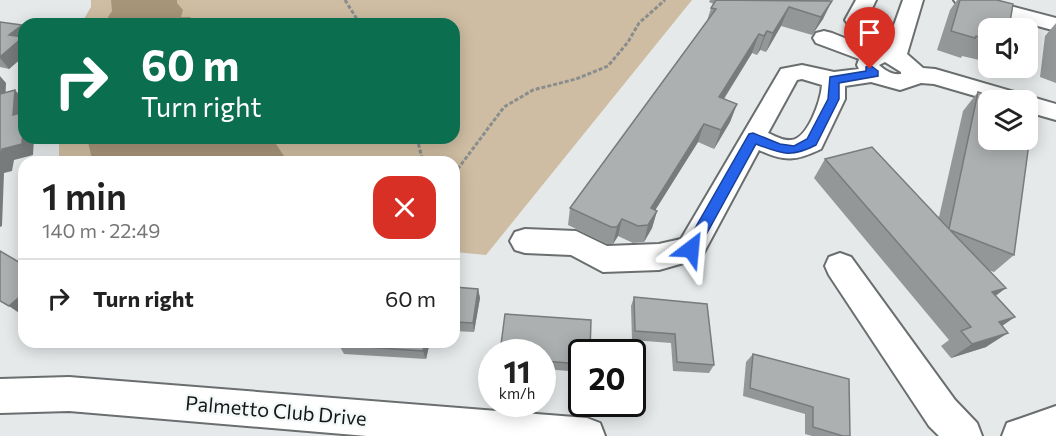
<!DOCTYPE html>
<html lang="en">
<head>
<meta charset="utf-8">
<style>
  :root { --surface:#fff; --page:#f2f2f2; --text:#222; --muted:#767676; --line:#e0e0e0 }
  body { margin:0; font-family:Commissioner,sans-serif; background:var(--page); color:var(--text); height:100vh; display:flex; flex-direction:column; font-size:22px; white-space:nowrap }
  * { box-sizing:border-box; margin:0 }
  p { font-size:20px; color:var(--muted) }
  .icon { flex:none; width:33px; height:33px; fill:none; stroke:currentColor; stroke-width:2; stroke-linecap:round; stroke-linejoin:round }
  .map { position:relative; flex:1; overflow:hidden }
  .details { position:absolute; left:18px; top:156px; width:442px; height:192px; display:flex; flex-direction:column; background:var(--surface); border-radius:18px; box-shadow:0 3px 15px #0003 }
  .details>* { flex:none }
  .top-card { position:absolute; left:18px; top:18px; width:442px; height:126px; border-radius:18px; box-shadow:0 3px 15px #0003; background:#0b6e4f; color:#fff; overflow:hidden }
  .fabs { position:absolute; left:978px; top:18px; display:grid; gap:12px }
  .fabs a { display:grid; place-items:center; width:60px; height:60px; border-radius:12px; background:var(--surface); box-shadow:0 3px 15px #0003; font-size:30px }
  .speed { position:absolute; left:478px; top:339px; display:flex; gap:12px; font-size:30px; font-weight:700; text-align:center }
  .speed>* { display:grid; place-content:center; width:78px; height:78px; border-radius:50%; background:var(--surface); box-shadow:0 3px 15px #0003; line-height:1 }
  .speed small { font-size:15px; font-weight:400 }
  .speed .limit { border:3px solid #111; border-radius:9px; background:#fff; color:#111 }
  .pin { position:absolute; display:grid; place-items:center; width:51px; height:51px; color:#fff; margin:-62px -26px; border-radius:50% 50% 50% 0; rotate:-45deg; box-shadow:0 0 6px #0007 }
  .pin .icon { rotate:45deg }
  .me { position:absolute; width:66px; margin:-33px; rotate:29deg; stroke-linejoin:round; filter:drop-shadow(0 0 4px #0008) }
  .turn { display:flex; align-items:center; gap:21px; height:126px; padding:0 24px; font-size:27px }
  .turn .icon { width:78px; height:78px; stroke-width:2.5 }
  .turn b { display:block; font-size:42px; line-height:51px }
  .round { display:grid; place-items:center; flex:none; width:63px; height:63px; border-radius:18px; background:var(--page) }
  .summary { display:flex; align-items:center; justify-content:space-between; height:102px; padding:0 24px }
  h1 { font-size:36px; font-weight:600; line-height:45px }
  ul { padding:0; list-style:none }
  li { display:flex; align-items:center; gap:18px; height:78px; padding:0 24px; border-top:2px solid var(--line) }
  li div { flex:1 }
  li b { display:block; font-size:22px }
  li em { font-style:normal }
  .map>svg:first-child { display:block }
  .green { fill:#cebda2 }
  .water { fill:#a79579 }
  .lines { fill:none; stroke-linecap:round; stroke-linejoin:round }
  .minor-casing { stroke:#6a6e6f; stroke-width:4 }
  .path { stroke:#898d8d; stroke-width:3; stroke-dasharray:4 2; stroke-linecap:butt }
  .minor { fill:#fff; fill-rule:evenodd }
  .wall { fill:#949798 }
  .shaded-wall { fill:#787b7c }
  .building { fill:#acb0b1; stroke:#787b7c; stroke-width:1.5 }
  .route { fill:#2563eb; stroke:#184099; stroke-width:1.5 }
  .labels { text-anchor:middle; stroke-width:4.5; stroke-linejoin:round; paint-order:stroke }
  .near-street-label { font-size:20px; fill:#151717; stroke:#f2f7f7 }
</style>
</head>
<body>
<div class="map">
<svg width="1056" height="436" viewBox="0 0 1056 436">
  <rect width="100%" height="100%" fill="#e5e9ea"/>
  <path class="green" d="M91 0H692L486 255 455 252 454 162H59V138H454V24H81L91 7Z"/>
  <path class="water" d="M111 0H177V3L183 10 181 17H190L196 24H108V17L112 11Z
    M87 138H272L286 159 283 162H101L92 159Z"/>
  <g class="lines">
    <g class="minor-casing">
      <path id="minor" d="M856 0H876L867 19 893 28 903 0H923L907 54 923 68 935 69 1056 104V120L1028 112V100H989L934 84 921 83 900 90 871 82 845 86V99L821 149C796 161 785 162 759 150L701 258 659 270 603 272 571 255 525 253 515 250 510 241 515 232 525 229 576 231 607 246 659 244 681 239 781 69 802 65 834 72 859 69 857 65 859 59 816 43 813 38 816 33 824 31 832 33 875 50 886 48 889 41 850 27 845 20ZM885 62 901 72V74C892 75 886 71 879 65ZM802 79 822 85C821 100 808 139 791 140 783 141 775 136 768 133L797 80Z
        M954 0H987L1056 18V31L957 4Z
        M840 253 851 257 955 400 977 423 982 436H939L929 426 829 275 825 266 829 257Z
        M69 377 587 418 600 423 605 436H367L69 411 0 413V379Z
        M1056 406V436H1002L1007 423Z"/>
    </g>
    <path class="path" d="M345 0 360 24
      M417 138 423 162
      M454 174 504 107 533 90 576 79 608 66 628 42 639 23 665 0"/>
    <use href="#minor" class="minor"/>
  </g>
  <path class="wall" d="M710 0H830L823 19 812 35 781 26 766 52 760 50 757 55 752 53 724 99 737 104 730 122 714 149 698 142 655 210 657 211 652 228 644 242 633 243 618 236 613 244H607L568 225 570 208 707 21 711 8 714 4 709 2Z
    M957 0H997L988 28V62L962 56 961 58 937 50 950 10Z
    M0 22 22 25 24 27V56L9 69 0 67Z
    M1056 23V83L1040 77 1045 36Z
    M978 92 989 96 992 92 1014 255 994 272 988 270 1003 326 986 347 951 358 941 346 949 340 814 178 825 159 939 217 963 111Z
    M454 287 478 289 480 298 474 332 454 331Z
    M634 297 714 365 709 373 673 371 671 343 632 340 631 306Z
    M324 342H430L426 359 344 354 339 345 326 344Z
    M543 352H582V372L543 369Z
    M753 354 850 436H812L805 434V414L743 396 746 362Z"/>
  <path class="shaded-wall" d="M832 1 823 19 812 35 821 17Z
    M789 7 781 26 766 52 773 33Z
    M22 25 24 27V56L9 69 0 58V57L9 35Z
    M767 31 760 50 757 55 764 36Z
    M759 34 752 53 713 116 719 97Z
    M0 76 6 83 5 107 0 101Z
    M15 90 24 100V138H34L33 155 14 160 12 171 4 173 2 226 0 227V160Z
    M737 104 730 122 714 149 721 130Z
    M704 124 698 142 646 225 651 208Z
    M657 211 652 228 644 242 648 225Z
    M622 219 618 236 613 244 617 227Z
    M1006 288 985 304 992 292Z
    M478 289 480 298 474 332 473 323Z
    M24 293V314L22 315 9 306Z
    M1015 317 992 333 999 322Z
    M1008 333 986 347 951 358 972 344Z
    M425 342H430L426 359 423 351Z"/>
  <path class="building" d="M716 0 832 1 821 17 789 7 773 33 767 31 764 36 759 34 719 97 737 104 721 130 704 124 651 208 657 211 648 225 638 226 622 219 617 227H611L570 208 716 9 711 8Z
    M960 0H997L1013 4 1009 28H988V39L976 36 975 38 951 31Z
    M0 22 22 25 9 35 23 37 0 57Z
    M15 90 13 115 24 112 22 144 2 149 0 160V94Z
    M978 92 992 97V92L1018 100H988V140H1028V104L1034 106 1014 255 950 230 1006 288 992 292 1015 317 999 322 1008 333 972 344 961 331 971 327 825 159 872 147 949 229Z
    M0 251 24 265V293L9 306 0 301Z
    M454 287 478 289 473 323 454 322Z
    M634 297 707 304 714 365 677 362 675 334 635 331Z
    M505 314 591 320 590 352H582V364L543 361V352H500Z
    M340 342H425L423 351 339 345Z
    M753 354 849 379 850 436H843L813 427V407L750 388Z"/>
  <path class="route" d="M870 65 878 71V76L839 83V99L816 145C791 158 782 154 756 144L696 253H686L684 249 686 244 749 134 753 133 780 144 794 146 807 139 828 99 830 77 866 71V67Z"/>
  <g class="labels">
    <g class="near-street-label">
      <text transform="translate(276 411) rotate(5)" y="7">Palmetto Club Drive</text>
    </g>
  </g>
</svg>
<div class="fabs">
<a><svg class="icon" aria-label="sound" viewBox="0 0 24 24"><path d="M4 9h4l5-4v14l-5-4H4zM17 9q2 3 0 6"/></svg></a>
<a><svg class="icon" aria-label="layers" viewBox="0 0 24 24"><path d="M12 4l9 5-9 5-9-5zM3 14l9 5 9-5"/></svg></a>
</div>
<div class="speed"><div>11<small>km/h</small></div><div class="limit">20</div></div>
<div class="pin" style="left:870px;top:69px;background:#d93025"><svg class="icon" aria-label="arrive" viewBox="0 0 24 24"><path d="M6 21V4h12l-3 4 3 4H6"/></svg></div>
<svg class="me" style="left:691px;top:249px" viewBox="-20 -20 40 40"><path d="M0-17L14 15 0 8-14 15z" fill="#2563eb" stroke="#fff" stroke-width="4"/></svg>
<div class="top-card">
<div class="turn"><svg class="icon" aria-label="right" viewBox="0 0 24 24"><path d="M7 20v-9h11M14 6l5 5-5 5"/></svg><div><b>60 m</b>Turn right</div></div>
</div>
<section class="details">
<div class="summary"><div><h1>1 min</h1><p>140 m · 22:49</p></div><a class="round" style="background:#d93025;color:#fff"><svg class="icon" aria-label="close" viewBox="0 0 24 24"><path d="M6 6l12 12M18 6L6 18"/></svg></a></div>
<ul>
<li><svg class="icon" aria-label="right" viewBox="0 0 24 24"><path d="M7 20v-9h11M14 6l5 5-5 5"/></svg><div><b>Turn right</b></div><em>60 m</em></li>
</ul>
</section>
</div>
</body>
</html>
